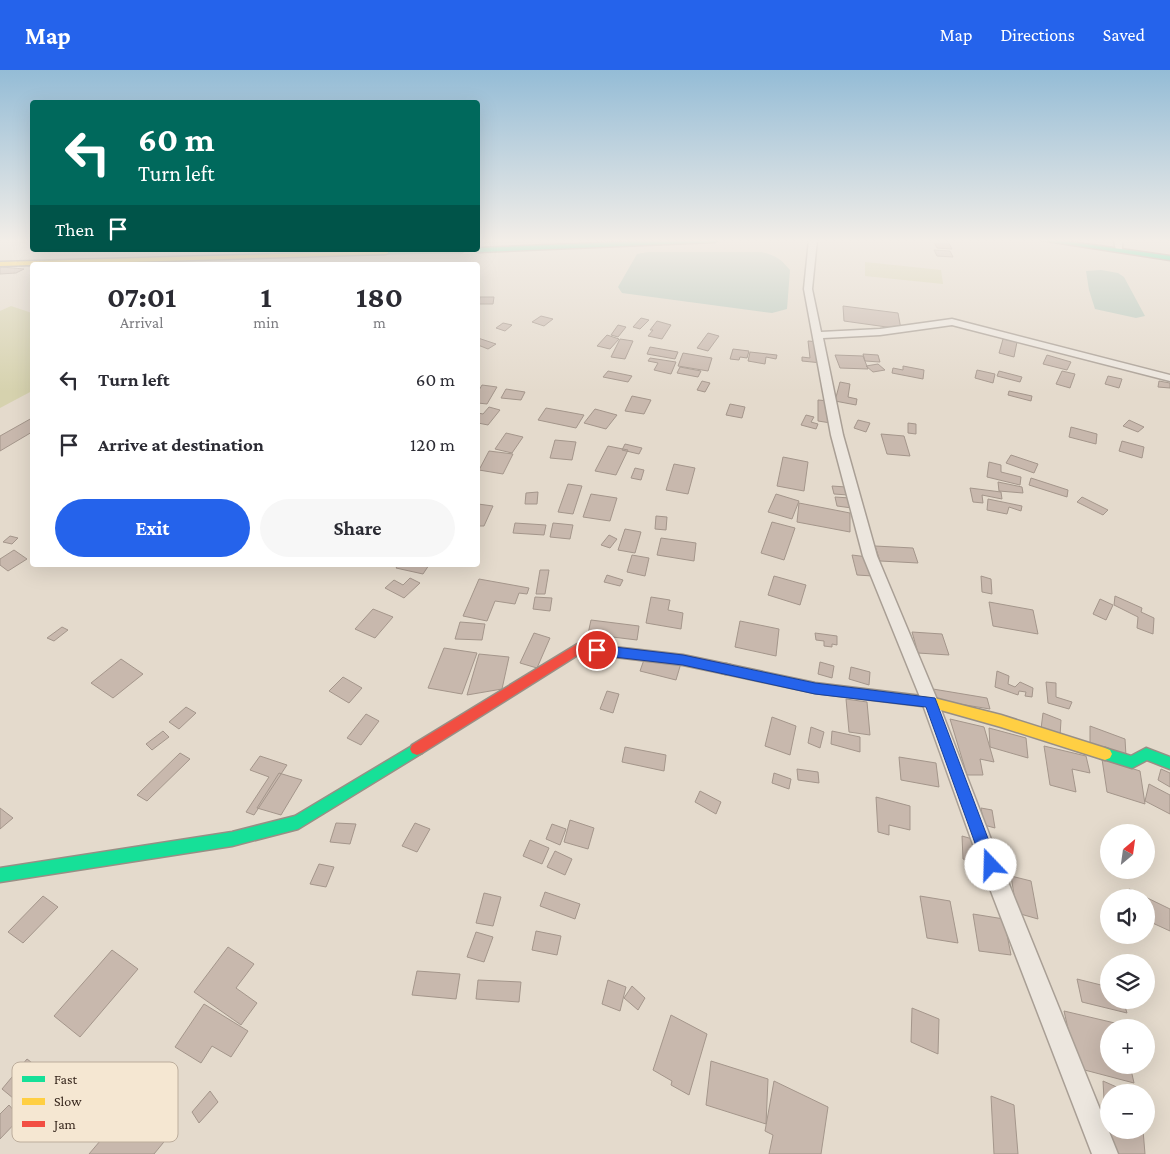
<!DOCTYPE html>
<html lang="en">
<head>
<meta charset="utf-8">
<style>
  :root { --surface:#fff; --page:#f7f7f7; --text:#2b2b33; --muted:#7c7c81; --accent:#2563eb }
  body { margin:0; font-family:"Crimson Pro",serif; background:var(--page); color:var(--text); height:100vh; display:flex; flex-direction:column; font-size:19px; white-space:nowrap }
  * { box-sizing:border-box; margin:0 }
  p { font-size:16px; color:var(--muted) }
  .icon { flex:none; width:28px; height:28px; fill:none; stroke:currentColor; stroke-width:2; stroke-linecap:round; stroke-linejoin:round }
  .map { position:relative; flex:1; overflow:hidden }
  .panel { position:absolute; left:30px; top:192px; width:450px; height:305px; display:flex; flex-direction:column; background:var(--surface); border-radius:5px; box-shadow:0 5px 20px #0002 }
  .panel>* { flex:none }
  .guide { position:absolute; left:30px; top:30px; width:450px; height:152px; border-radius:5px; box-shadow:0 5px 20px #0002; background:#00695c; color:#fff; overflow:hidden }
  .needle { width:32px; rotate:29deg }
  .fabs { position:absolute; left:1100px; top:754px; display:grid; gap:10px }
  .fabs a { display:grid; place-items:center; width:55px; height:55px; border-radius:50%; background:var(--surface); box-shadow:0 5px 20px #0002; font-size:25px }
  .pin { position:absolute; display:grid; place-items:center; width:42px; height:42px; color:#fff; margin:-21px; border:2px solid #fff; border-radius:50%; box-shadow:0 1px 5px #0007 }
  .me { position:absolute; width:55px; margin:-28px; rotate:339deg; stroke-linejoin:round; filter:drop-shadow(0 0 4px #0008) }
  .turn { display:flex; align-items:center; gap:18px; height:105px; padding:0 25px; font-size:22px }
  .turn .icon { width:65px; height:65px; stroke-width:2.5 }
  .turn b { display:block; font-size:35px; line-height:42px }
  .then { display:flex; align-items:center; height:48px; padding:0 25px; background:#0003; gap:10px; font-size:19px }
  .eta { display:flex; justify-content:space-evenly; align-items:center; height:85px; text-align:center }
  .eta b { font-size:30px; font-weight:700; line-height:35px }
  .cta { display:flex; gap:10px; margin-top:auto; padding:10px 25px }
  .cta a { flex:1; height:58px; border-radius:30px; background:var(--accent); color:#fff; font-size:20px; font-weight:700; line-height:58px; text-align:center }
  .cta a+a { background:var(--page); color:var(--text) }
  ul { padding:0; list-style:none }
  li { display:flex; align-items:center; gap:15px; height:65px; padding:0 25px }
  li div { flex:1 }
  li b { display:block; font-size:19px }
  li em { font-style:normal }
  header { display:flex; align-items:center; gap:30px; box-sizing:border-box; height:70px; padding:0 25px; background:var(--accent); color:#fff }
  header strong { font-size:24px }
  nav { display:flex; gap:28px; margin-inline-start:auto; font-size:18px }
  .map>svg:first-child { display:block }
  .green { fill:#d6d2ae }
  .water { fill:#b7c8bc }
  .building { fill:#c8b8ad; stroke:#a4968b }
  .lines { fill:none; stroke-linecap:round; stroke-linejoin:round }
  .street-casing { stroke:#a99f95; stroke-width:3 }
  .fast-casing { stroke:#988f85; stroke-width:3 }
  .slow-casing { stroke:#988f85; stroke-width:3 }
  .jam-casing { stroke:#988f85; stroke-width:3 }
  .street { fill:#ece6de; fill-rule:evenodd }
  .fast { fill:#16e098; fill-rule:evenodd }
  .slow { fill:#ffcf43; fill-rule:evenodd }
  .jam { fill:#f24e42; fill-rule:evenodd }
  .route { fill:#2563eb; stroke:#184099 }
  .key { fill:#f5e7d2; stroke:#bcad9c; stroke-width:1 }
  .key-label { font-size:14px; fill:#37271d }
</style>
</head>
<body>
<header>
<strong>Map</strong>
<nav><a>Map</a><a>Directions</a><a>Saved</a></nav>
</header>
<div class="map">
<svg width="1170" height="1084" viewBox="0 0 1170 1084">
  <rect width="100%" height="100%" fill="#e4dacc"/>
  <path class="green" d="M865 192 941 200 943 214 865 206Z
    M11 236 32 243V321L0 338V241Z"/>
  <path class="water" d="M648 182H761C775 185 781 189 790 200L787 239 772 243 622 223 618 217 637 184Z
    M1101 200 1118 203 1124 207 1145 246 1136 248 1095 239 1089 220 1086 201Z"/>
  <path class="building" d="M933 170H947L952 179 937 178Z
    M934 180 950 181 953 187 937 186Z
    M2 197 24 199 16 203 0 204V198Z
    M480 227H494L493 234H479Z
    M843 236 898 243 901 259 844 251Z
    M541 246 553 249 544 256 532 252Z
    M641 248 649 250 640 259 633 257Z
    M657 251 671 255 662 269 648 266 653 260H650Z
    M503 253 512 255 505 261 496 258Z
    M618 255 626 257 618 267 611 265Z
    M708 263 719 266 708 281 697 278Z
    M607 265 619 269 610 279 597 276Z
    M478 268 496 274 488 279 478 275Z
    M620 269 633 271 625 289 611 287Z
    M1003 269 1017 272 1014 287 999 283Z
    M808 271 820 272 822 293 802 291V287L810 288Z
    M650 277 678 282 675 289 647 284Z
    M733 279 749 281 747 288 740 287 739 290 730 289Z
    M750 282 777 285 776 289 766 287 765 294 748 291Z
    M683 283 712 288 708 301 678 296Z
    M863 284 878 285 880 292 865 291Z
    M835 285 863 286 868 299 840 298Z
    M1047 285 1071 292 1067 300 1043 294Z
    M650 288 676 292 671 304 654 300 658 293 648 291Z
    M878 294 885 300 873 302 866 296Z
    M903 296 924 300 923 309 892 303 893 298 903 300Z
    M680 297 701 301 698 307 677 303Z
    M977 300 995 304 993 313 975 308Z
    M608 301 632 306 628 312 603 307Z
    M999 301 1022 307 1020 312 997 306Z
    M1062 301 1075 304 1070 318 1056 314Z
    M1108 306 1122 309 1119 318 1105 314Z
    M702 311 710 313 705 322 697 320Z
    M1159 311 1170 313V318L1158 317Z
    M840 312 850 314 848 327 857 329 856 335 835 331Z
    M482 315 497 317 487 334 478 333V322Z
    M506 319 525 322 521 330 501 328Z
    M1009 321 1032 326 1031 331 1008 325Z
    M632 326 651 330 644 344 625 341Z
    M818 330 830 331 831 353 818 351Z
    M730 334 745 337 742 348 726 345Z
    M489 337 500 340 488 355 478 353V343L483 344Z
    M546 338 584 345 576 358 538 350Z
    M595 339 617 345 606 359 584 353Z
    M806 345 814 347 811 352 818 354 816 359 801 355Z
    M32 348V362L0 381V366Z
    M858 350 870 353 866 362 854 358Z
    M1129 350 1144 357 1138 362 1123 356Z
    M908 353 916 354V364L908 363Z
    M1071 357 1097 364 1096 374 1069 367Z
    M506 363 523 367 512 383 495 379Z
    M881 364 904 366 910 386 887 384Z
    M555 370 576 372 572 390 550 388Z
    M1122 371 1144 377 1142 388 1119 381Z
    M625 374 642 378 639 384 622 380Z
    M608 376 628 380 616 405 595 401Z
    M489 381 513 384 503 404 479 400Z
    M1011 385 1038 394 1034 403 1006 393Z
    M783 387 808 392 804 421 777 416Z
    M989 392 1001 395V402L1021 407 1020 415 987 407Z
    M674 394 695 398 688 424 666 420Z
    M635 398 644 400 641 410 631 408Z
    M1031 408 1068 420 1067 427 1029 415Z
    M998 412 1022 417 1023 423 999 421Z
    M568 414 582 416 573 444 558 442Z
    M832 416 846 417 848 425 834 424Z
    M970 418 1001 422 1002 429 982 425 983 433 973 432Z
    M538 422 537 434H525L526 423Z
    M591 424 617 428 610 451 583 447Z
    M776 424 799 431 792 449 768 442Z
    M835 427 850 428 852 438 837 436Z
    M1082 427 1108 440 1103 445 1077 432Z
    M988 429 1022 436 1021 441 1009 437 1007 444 987 440Z
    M799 433 850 443V462L797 452Z
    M478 434 493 436 484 456H478Z
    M656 446 667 447 666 460 655 459Z
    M772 452 795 458 784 490 761 483Z
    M515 453 546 455 544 465 513 463Z
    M553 453 573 455 570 469 550 467Z
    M625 459 641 462 635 483 618 480Z
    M609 465 617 469 610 478 601 475Z
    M10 466 18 468 12 474 3 472Z
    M661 468 696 473 694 491 657 485Z
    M875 476 913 478 918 493 880 491Z
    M14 480 27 489 8 501 0 495V489Z
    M632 485 649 488 645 506 627 502Z
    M852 485 868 487 873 506 857 505Z
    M398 495H429L423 504 396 498Z
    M540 500H549L545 524H536Z
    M607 505 623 510 620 516 604 512Z
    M774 506 806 515 800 535 768 525Z
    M981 506 991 509 992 524 982 522Z
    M410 508 420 513 404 528 385 518 394 510 403 515Z
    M479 509 529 518 527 524 519 523 515 534 495 531 487 551 463 546Z
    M1115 526 1142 538 1141 542 1154 548 1153 564 1137 558 1138 547 1114 535Z
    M535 527 552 528 550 541 533 539Z
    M651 527 670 530 668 540 683 543 681 559 646 553Z
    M1100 529 1113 535 1106 550 1093 544Z
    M989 532 1033 540 1038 564 993 556Z
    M373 539 393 547 375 568 355 559Z
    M591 550 639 556 637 570 588 564Z
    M740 551 779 559 776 586 735 577Z
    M460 552 485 554 482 570 455 569Z
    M62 557 68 560 54 571 47 568Z
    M912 562 942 564 949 585 918 583Z
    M534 563 550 568 537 598 520 593Z
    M815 563 837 566V575L832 574V577L824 576V571L816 570Z
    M444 578 477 583 462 624 428 618Z
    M479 584 509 587 502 619 467 625Z
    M646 584 681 593 676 610 640 601Z
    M121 589 143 604 113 628 91 613Z
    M820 592 834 596 832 608 818 604Z
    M851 597 870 602 869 615 849 609Z
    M997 601 1009 606 1008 614 1015 617 1020 612 1033 618 1032 627 1025 626 1026 622 1019 621 1018 625 995 617Z
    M343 607 362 618 349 633 329 621Z
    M1046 612 1056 613V627L1072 632 1069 639 1048 633Z
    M933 619 987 628 990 639 935 630Z
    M607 621 619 624 613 643 600 639Z
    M846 629 867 632 870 665 849 662Z
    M186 637 196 643 179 659 169 652Z
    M1043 643 1061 650 1060 666 1041 659Z
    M366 644 379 651 361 675 347 668Z
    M772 647 796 656 790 685 765 676Z
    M950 649 984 657 994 692 980 689 983 705H967Z
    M1090 656 1125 669 1126 686 1090 673Z
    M811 657 824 662 820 678 808 673Z
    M989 658 1026 668 1028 688 990 677Z
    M163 661 169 667 152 680 146 674Z
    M832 661 860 667V682L831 674Z
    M1044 676 1086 686 1090 703 1072 699 1076 722 1050 715Z
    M625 677 666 685 664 701 622 692Z
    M180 683 190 689 147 731 137 725Z
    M260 686 287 695 254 745 246 742 269 707 250 700Z
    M899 687 936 693 939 717 901 710Z
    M1102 689 1140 701 1145 734 1107 722Z
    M797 699 818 702 819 713 798 710Z
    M1161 699 1170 703V717L1158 710Z
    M279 703 302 710 281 745 257 738Z
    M774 703 791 709 789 719 772 713Z
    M1149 714 1170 725V744L1145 731Z
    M700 721 721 732 716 744 695 732Z
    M876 727 910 736V760L889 755V765L878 762Z
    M0 738 13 748 0 759Z
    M981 738 992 740 995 758 984 755Z
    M570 750 594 758 588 779 564 772Z
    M336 753 356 754 350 774 330 772Z
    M415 753 430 759 417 782 402 776Z
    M552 754 566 759 560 775 546 769Z
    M962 766 976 770 977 793 963 789Z
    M530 770 549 778 542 794 523 786Z
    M555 781 572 789 565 805 547 797Z
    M319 794 334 797 326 817 310 814Z
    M1011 806 1031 811 1038 849 1017 843Z
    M1129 819 1170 839V861L1146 850V828H1129Z
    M545 822 580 834 575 849 540 836Z
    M484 823 501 827 493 856 476 853Z
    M43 826 58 837 23 873 8 862Z
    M920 826 950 831 958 873 927 868Z
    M973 844 1004 849 1011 885 979 881Z
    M536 861 561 866 557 885 532 880Z
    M476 862 493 867 484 892 467 887Z
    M228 877 254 894 236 918 257 933 241 955 194 922Z
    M112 880 138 899 80 967 54 946Z
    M417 901 460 904 456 929 412 925Z
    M1077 909 1109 917V930H1123L1127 943 1082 932Z
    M478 910 521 912 519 932 476 929Z
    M608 910 626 917 620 941 602 934Z
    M632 916 645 928 638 940 624 928Z
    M204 934 248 961 231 987 212 976 201 993 175 977Z
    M912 938 939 949 938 984 911 972Z
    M1064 941 1119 954 1120 958H1109V995H1130L1134 1013 1077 998Z
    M671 945 707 964 689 1025 671 1015 672 1011 653 1000Z
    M27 989 44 1002 19 1033 2 1019Z
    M711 991 768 1009 766 1054 706 1035Z
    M774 1011 828 1037 821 1084H769L773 1065 765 1061Z
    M1103 1011 1128 1022H1109V1060H1143L1145 1084H1107Z
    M210 1021 218 1032 199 1053 192 1042Z
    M991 1026 1014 1035 1018 1084H994Z
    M134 1031 168 1067 154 1084H89Z
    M9 1035 20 1048 0 1069V1044Z"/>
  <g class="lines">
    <g class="street-casing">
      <path id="street" d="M809 170H817L812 219 821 262 880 259 952 249 1170 305V311L952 255 880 265 823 268 843 365 877 486 938 632 994 777 1118 1084H1092L974 777 922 632 863 486 831 365 804 219Z
        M1114 170H1122V181H1116Z"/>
    </g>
    <g class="fast-casing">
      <path id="fast" d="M668 170H718L715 172 478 182 475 180 478 178Z
        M1040 170H1057L1170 186V190Z
        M386 180H465L462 182 384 183V181Z
        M417 673 422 675 424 679 422 683 298 759 232 776 0 812V798L232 762 295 746Z
        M1105 678 1131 686 1146 678 1170 687V699L1147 690 1132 698 1100 688 1098 684 1100 680Z"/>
    </g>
    <g class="slow-casing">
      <path id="slow" d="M388 181V183L386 184 0 196V192Z
        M726 594 815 613 930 627 1001 645 1105 678 1110 680 1112 684 1110 688 1105 690 1001 657 930 637 815 623 726 604 722 603 720 599 722 595Z"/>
    </g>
    <g class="jam-casing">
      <path id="jam" d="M579 573 683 585 726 594 730 595 732 599 730 603 726 604 683 595 581 583 422 683 417 685 412 683 410 679 412 675Z"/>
    </g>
    <use href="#street" class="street"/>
    <use href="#fast" class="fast"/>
    <use href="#slow" class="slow"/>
    <use href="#jam" class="jam"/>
  </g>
  <linearGradient id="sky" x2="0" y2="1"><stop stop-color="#94bcd6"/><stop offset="0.53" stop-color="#f3eee8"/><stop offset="1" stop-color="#f3eee8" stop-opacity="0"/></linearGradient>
  <rect width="1170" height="322" fill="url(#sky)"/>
  <path class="route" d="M597 575 683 585 815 613 935 628 998 795 996 801 991 803 985 801 926 637 815 624 683 595 597 585 591 580Z"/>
  <rect x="12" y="992" width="166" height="80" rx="8" class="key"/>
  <rect x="22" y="1006" width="23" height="6" fill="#16e098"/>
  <rect x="22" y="1028" width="23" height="7" fill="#ffcf43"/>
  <rect x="22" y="1051" width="23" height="6" fill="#f24e42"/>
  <g class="key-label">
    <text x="54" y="1014">Fast</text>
    <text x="54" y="1036">Slow</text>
    <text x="54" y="1059">Jam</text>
  </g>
</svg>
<div class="fabs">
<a><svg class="needle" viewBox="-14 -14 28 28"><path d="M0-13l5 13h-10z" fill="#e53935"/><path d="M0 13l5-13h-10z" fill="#7c7c81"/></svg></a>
<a><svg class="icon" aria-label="sound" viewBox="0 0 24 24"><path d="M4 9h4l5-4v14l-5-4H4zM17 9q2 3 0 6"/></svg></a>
<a><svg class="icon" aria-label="layers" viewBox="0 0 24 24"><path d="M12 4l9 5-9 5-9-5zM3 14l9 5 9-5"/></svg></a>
<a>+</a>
<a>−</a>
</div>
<div class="pin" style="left:597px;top:580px;background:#d93025"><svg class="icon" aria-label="arrive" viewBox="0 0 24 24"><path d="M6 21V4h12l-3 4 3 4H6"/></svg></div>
<svg class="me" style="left:991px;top:795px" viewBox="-20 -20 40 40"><circle r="19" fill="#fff"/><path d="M0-13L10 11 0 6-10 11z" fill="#2563eb"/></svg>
<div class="guide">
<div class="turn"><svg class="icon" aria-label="left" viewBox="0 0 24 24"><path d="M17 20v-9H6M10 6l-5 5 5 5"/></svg><div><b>60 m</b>Turn left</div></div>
<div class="then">Then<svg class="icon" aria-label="arrive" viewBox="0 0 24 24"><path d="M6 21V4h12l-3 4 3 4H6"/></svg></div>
</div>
<section class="panel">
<div class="eta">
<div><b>07:01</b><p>Arrival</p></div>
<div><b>1</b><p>min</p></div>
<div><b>180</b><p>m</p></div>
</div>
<ul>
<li><svg class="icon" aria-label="left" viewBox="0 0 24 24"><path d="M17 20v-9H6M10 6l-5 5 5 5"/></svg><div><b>Turn left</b></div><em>60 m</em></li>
<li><svg class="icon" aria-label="arrive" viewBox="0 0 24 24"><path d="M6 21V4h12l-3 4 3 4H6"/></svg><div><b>Arrive at destination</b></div><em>120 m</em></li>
</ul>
<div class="cta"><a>Exit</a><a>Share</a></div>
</section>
</div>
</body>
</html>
